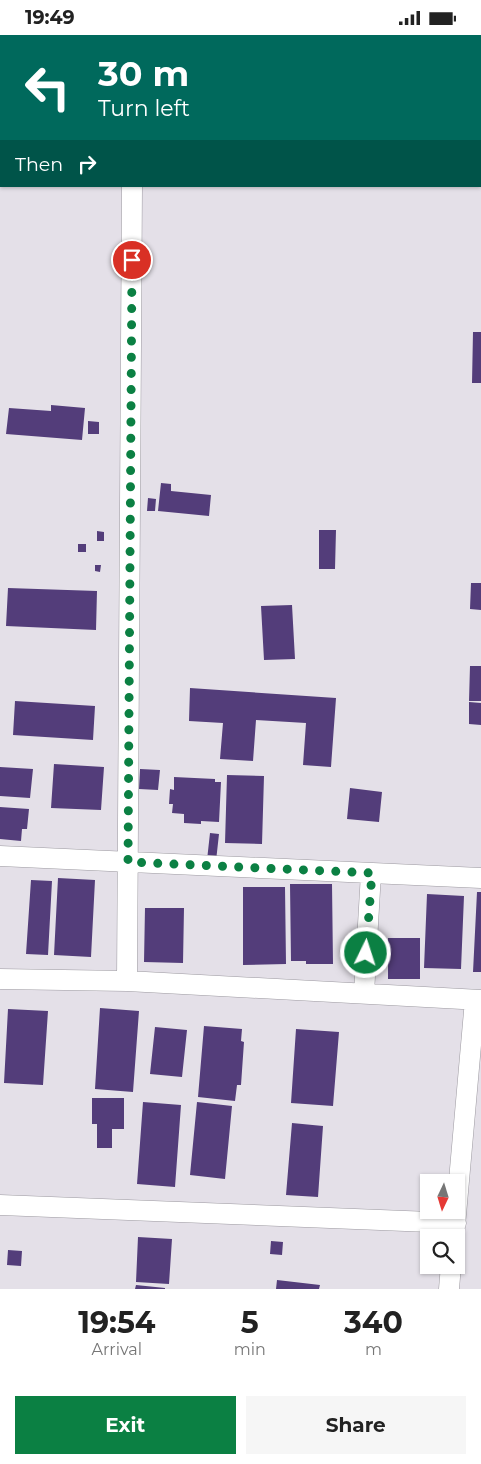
<!DOCTYPE html>
<html lang="en">
<head>
<meta charset="utf-8">
<style>
  :root { --surface:#fff; --page:#f6f6f6; --text:#222; --muted:#767676; --accent:#0b8043 }
  body { margin:0; font-family:Montserrat,sans-serif; background:var(--page); color:var(--text); height:100vh; display:flex; flex-direction:column; font-size:19px; white-space:nowrap }
  * { box-sizing:border-box; margin:0 }
  p { font-size:16px; color:var(--muted) }
  .icon { flex:none; width:28px; height:28px; fill:none; stroke:currentColor; stroke-width:2; stroke-linecap:round; stroke-linejoin:round }
  .map { position:relative; height:1254px; overflow:hidden }
  .details { display:flex; flex-direction:column; background:var(--surface); flex:1 }
  .details>* { flex:none }
  .hud { position:absolute; left:0px; top:0px; width:481px; height:152px; box-shadow:0 1px 4px #0004; background:#00695c; color:#fff; overflow:hidden }
  .needle { width:32px; rotate:184deg }
  .tools { position:absolute; left:420px; top:1139px; display:grid; gap:10px }
  .tools a { display:grid; place-items:center; width:45px; height:45px; border-radius:0px; background:var(--surface); box-shadow:0 1px 4px #0004; font-size:25px }
  .pin { position:absolute; display:grid; place-items:center; width:42px; height:42px; color:#fff; margin:-21px; border:2px solid #fff; border-radius:50%; box-shadow:0 1px 5px #0007 }
  .me { position:absolute; width:55px; margin:-28px; rotate:4deg; stroke-linejoin:round; filter:drop-shadow(0 0 4px #0008) }
  .turn { display:flex; align-items:center; gap:18px; height:105px; padding:0 15px; font-size:22px }
  .turn .icon { width:65px; height:65px; stroke-width:2.5 }
  .turn b { display:block; font-size:35px; line-height:42px }
  .then { display:flex; align-items:center; height:48px; padding:0 15px; background:#0003; gap:10px; font-size:19px }
  .eta { display:flex; justify-content:space-evenly; align-items:center; height:85px; text-align:center }
  .eta b { font-size:30px; font-weight:700; line-height:35px }
  .primary-button { display:flex; gap:10px; margin-top:auto; padding:10px 15px }
  .primary-button a { flex:1; height:58px; border-radius:0px; background:var(--accent); color:#fff; font-size:20px; font-weight:700; line-height:58px; text-align:center }
  .primary-button a+a { background:var(--page); color:var(--text) }
  .status { display:flex; justify-content:space-between; align-items:center; height:35px; padding:0 25px; background:var(--surface); direction:ltr }
  .status svg { height:14px; fill:currentColor }
  .map>svg:first-child { display:block }
  .building { fill:#533d7a }
  .lines { fill:none; stroke-linecap:round; stroke-linejoin:round }
  .minor-casing { stroke:#9c99a0; stroke-width:21 }
  .minor { stroke:#fff; stroke-width:20 }
  .route { stroke:#0b8043; stroke-width:9; stroke-dasharray:0 16.2 }
</style>
</head>
<body>
<div class="status"><b>19:49</b><svg viewBox="0 0 49 12"><path d="M0 12V9h3v3zM5 12V6h3v6zM10 12V3h3v9zM15 12V0h3v12zM26 1h20v11H26zM47 4h2v5h-2z"/></svg></div>
<div class="map">
<svg width="481" height="1254" viewBox="0 0 481 1254">
  <rect width="100%" height="100%" fill="#e4e0e8"/>
  <path class="building" d="M473 297H481V348H472Z
    M51 370 85 373 82 405 6 399 9 373 51 376Z
    M88 386 99 387V399H88Z
    M161 448 171 449V456L211 460 209 481 158 476Z
    M148 463 156 464 155 476H147Z
    M319 495H336L335 534H319Z
    M97 496 104 497V506H97Z
    M78 509H86V517H78Z
    M95 530H101L100 537 95 536Z
    M471 548H481V575L470 574Z
    M8 553 97 556 96 595 6 591Z
    M292 570 295 624 264 625 261 571Z
    M470 631H481V666H469Z
    M190 653 336 663 331 732 303 730 306 688 256 685 253 726 220 724 223 688 189 686Z
    M15 666 95 671 93 705 13 700Z
    M469 667 481 668V690L469 689Z
    M54 729 104 732 101 775 51 773Z
    M0 732 33 734 30 763 0 761Z
    M140 734 160 735 158 755 139 754Z
    M227 740 264 741 262 809 225 808Z
    M174 742 215 744V747H221L219 787 201 786V789L184 788V779L172 778 173 769H169L170 754 174 755Z
    M350 753 382 757 379 787 347 784Z
    M0 772 29 774 27 794H22L21 806 0 804Z
    M210 798 219 799 216 826 207 825Z
    M58 843 95 845 91 922 54 920Z
    M31 845 52 846 48 920 26 919Z
    M290 849H332L333 929H306V926H291Z
    M243 852H285L286 929 243 930Z
    M477 857H481V937H473Z
    M427 859 464 861 461 934 424 933Z
    M145 873H184L183 928 144 927Z
    M388 903H420V944H388Z
    M100 973 139 976 133 1057 95 1054Z
    M8 974 48 976 43 1050 4 1048Z
    M204 991 242 994 241 1006 244 1007 241 1050H237L235 1066 198 1062Z
    M155 992 187 995 182 1042 150 1039Z
    M296 994 339 997 333 1071 291 1068Z
    M92 1063H124V1094H112V1113H97V1089H92Z
    M143 1067 181 1070 175 1152 137 1149Z
    M197 1067 232 1071 225 1144 190 1140Z
    M292 1088 323 1091 318 1162 286 1160Z
    M138 1202 172 1204 169 1249 136 1247Z
    M271 1206 283 1207 282 1220 270 1219Z
    M8 1215 22 1216 21 1231 7 1230Z
    M277 1245 320 1250 319 1254H276Z
    M136 1250 165 1253V1254H135Z"/>
  <g class="lines">
    <g class="minor-casing">
      <path id="minor" d="M132 0V1
        M411 0 418 1
        M480 8H481
        M0 821 481 843
        M0 944 127 946 481 965
        M127 946 132 151
        M364 958 371 838
        M0 1170 456 1188
        M454 1202 475 965
        M449 1254 451 1230"/>
    </g>
    <use href="#minor" class="minor"/>
  </g>
  <g class="lines">
    <path class="route" d="M132 225 128 827 372 838 366 918"/>
  </g>
</svg>
<div class="tools">
<a><svg class="needle" viewBox="-14 -14 28 28"><path d="M0-13l5 13h-10z" fill="#e53935"/><path d="M0 13l5-13h-10z" fill="#767676"/></svg></a>
<a><svg class="icon" aria-label="search" viewBox="0 0 24 24"><circle cx="10" cy="10" r="6"/><path d="M15 15l6 6"/></svg></a>
</div>
<div class="pin" style="left:132px;top:225px;background:#d93025"><svg class="icon" aria-label="arrive" viewBox="0 0 24 24"><path d="M6 21V4h12l-3 4 3 4H6"/></svg></div>
<svg class="me" style="left:366px;top:918px" viewBox="-20 -20 40 40"><circle r="17" fill="#0b8043" stroke="#fff" stroke-width="3"/><path d="M0-11L8 9 0 5-8 9z" fill="#fff"/></svg>
<div class="hud">
<div class="turn"><svg class="icon" aria-label="left" viewBox="0 0 24 24"><path d="M17 20v-9H6M10 6l-5 5 5 5"/></svg><div><b>30 m</b>Turn left</div></div>
<div class="then">Then<svg class="icon" aria-label="right" viewBox="0 0 24 24"><path d="M7 20v-9h11M14 6l5 5-5 5"/></svg></div>
</div>
</div>
<section class="details">
<div class="eta">
<div><b>19:54</b><p>Arrival</p></div>
<div><b>5</b><p>min</p></div>
<div><b>340</b><p>m</p></div>
</div>
<div class="primary-button"><a>Exit</a><a>Share</a></div>
</section>
</body>
</html>
